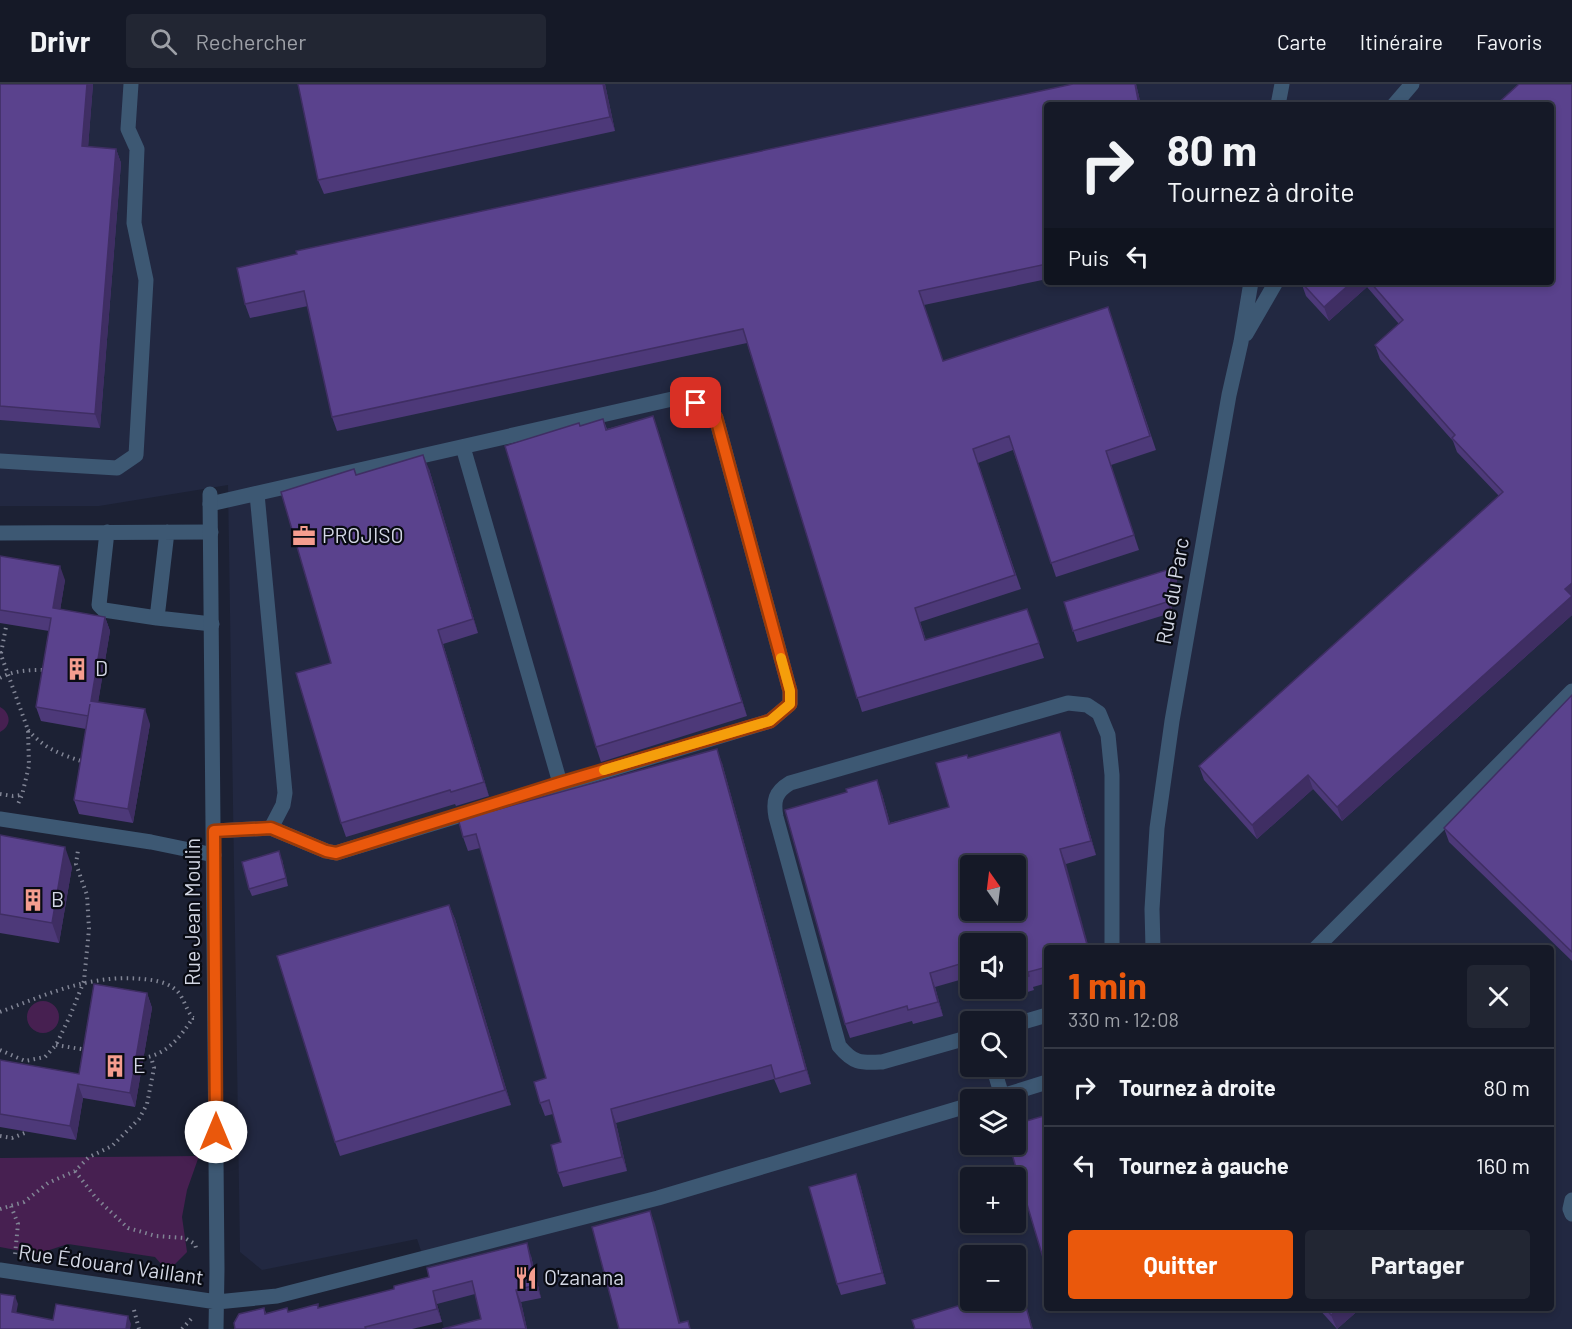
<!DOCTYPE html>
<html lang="fr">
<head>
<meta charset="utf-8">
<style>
  :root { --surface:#151927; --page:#222633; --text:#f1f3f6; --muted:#9da0a7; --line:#343844; --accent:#ea580c }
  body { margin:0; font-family:Barlow,sans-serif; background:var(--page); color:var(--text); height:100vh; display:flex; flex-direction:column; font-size:22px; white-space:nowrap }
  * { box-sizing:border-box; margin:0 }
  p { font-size:20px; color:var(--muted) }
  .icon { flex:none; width:33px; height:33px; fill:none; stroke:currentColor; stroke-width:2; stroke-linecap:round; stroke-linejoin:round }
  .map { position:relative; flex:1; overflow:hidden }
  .side { position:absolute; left:1044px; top:861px; width:510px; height:366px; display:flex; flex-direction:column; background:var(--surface); border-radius:6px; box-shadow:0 3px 9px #0003,0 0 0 2px var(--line) }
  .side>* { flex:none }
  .top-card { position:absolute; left:1044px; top:18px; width:510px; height:183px; border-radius:6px; box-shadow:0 3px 9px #0003,0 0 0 2px var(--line); background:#151927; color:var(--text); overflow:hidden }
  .needle { width:39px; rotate:346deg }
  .tools { position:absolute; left:960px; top:771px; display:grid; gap:12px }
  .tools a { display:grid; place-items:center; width:66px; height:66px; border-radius:6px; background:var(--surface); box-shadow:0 3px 9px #0003,0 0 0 2px var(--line); font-size:30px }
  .pin { position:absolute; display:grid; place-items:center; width:51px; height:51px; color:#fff; margin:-26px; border-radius:12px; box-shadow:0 3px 9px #0006 }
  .me { position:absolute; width:66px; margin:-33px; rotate:0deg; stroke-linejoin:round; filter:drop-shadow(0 0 4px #0008) }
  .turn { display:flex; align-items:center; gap:21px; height:126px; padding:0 24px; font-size:27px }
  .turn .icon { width:78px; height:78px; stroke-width:2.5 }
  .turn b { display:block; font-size:42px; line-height:51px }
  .then { display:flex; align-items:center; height:57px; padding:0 24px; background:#0003; gap:12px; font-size:22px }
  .round { display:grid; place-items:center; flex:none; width:63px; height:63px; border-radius:6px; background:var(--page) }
  .headline { display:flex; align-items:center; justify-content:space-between; height:102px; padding:0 24px }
  h1 { font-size:36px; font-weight:700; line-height:45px; color:var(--accent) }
  .cta { display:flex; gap:12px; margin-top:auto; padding:12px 24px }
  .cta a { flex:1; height:69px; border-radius:6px; background:var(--accent); color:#fff; font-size:24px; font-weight:700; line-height:69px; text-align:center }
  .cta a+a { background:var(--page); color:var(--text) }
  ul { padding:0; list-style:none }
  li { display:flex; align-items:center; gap:18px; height:78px; padding:0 24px; border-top:2px solid var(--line) }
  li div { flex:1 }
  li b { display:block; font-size:22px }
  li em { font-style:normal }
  header { display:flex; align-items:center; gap:36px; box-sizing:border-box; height:84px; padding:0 30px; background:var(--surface); border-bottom:2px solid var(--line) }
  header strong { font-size:28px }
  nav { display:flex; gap:33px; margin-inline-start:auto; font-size:21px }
  .search { width:420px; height:54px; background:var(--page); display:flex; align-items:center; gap:15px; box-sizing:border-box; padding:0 21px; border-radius:6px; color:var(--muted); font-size:22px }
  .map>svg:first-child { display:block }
  .built { fill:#222841; fill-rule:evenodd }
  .green { fill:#472051 }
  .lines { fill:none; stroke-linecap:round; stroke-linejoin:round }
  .path { stroke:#818595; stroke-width:4; stroke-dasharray:1.5 4.5; stroke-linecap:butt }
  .service { stroke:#3d5873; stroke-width:15 }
  .minor { stroke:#3d5873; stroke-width:15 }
  .wall { fill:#4d3979 }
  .shaded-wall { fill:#3f2e63 }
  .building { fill:#5a428d; stroke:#3f2e63; stroke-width:1.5; fill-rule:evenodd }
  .route-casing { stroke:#983908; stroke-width:15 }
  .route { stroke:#ea580c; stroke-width:10 }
  .slow { stroke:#f59e0b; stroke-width:10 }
  .labels { text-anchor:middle; stroke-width:4.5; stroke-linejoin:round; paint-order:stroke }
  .poi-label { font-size:21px; fill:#d3d7e4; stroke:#090b13; text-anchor:start }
  .street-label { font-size:21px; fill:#d3d7e4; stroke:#090b13 }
</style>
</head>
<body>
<header>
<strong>Drivr</strong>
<div class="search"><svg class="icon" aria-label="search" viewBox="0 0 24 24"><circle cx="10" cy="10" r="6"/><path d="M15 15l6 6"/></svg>Rechercher</div>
<nav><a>Carte</a><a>Itinéraire</a><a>Favoris</a></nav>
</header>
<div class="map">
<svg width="1572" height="1245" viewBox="0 0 1572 1245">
  <rect width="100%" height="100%" fill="#1c2134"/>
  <path class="built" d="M0 0H1572V1245H444L434 1205 417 1155 262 1186 240 1168 228 401 99 422H0ZM1047 21H1551V198H1047ZM970 782H1016V826H970ZM970 860H1016V904H970ZM1047 864H1551V1224H1047ZM970 938H1016V982H970ZM970 1016H1016V1060H970ZM970 1094H1016V1138H970ZM970 1172H1016V1216H970Z"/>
  <path class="green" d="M0 623C11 629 12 642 0 648Z
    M27 933a16 16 0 1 1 32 0a16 16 0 1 1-32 0Z
    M199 1072 187 1106 182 1133 187 1168 172 1183 162 1181 155 1173 68 1160 37 1170 0 1163V1074Z"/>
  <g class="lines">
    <path class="path" d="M0 568 28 646 29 682 22 711 18 720
      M1 569 6 543
      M0 594C14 586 30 586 46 586
      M28 646C45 665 60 670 84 678
      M0 710 13 712 22 711
      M0 928C48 910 90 890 143 895 154 896 168 898 177 907 184 914 186 926 193 934H197
      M56 961 87 966
      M0 966 25 977 45 973 56 961 70 932 84 897 89 845 87 811 76 780 78 766
      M143 974C168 970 180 953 193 934
      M0 1052 12 1054 27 1048
      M75 1087 96 1114 128 1144 156 1152 185 1154 195 1160 196 1164
      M11 1122 18 1140 15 1171
      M0 1125 24 1118 48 1099 75 1087 89 1073 112 1062 139 1035 147 1020 154 984 151 973
      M134 1226 139 1245
      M182 1245 191 1235"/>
    <path class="service" d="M463 363 560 699
      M0 377 117 384 136 371 146 196 134 139 137 65 128 45 131 0
      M257 410 285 709 283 721 271 744
      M210 420 681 313 710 325 716 334 790 607V620L770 637 336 769 326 767 271 744 214 747
      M107 448 99 521 104 526 157 534 167 448
      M0 449 211 448
      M157 534 212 540
      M0 735 151 758 214 771
      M1316 864 1572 607
      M1016 940 1047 931
      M970 953 882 978C861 979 854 980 839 962L776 733C773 717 775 708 790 699L1068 619 1087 621 1099 629 1108 651 1112 691V864
      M993 982 1002 1012
      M1572 1116 1570 1125 1572 1130"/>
    <path class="minor" d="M1278 21 1282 0
      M1394 21 1412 0
      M1246 250 1276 198
      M210 410 217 1185 216 1245
      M1153 864 1152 825 1157 744 1172 637 1229 311 1241 258 1251 198
      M989 1016 1047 998
      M0 1186 217 1218 277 1212 658 1114 970 1021"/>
  </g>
  <path class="wall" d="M0 0H93L88 63 116 65 121 79 100 344 0 336Z
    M298 0H605L615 47 324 110 318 96Z
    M1073 0H1136L1141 21H1047V195L924 221 943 277 1108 223 1156 366 1111 381 1139 466 1056 493 1013 366 978 379 1021 505 920 538 926 556 1027 525 1044 574 862 628 747 259 337 347 332 333 308 222 250 234 245 220Z
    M1572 0V531L1342 737 1313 705 1257 755 1204 696 1199 682 1499 412 1457 368 1453 357 1380 275 1375 261 1399 240 1367 203 1329 237 1306 212 1301 198H1551Z
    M653 332 747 632 601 678 596 663 603 335 607 345Z
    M429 385 478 549 443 560 489 712 456 722 455 720 346 753 341 739 331 579 356 391Z
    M0 472 65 496 60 526 105 533 110 547 98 618 150 640 133 739 79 730 74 716 86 645 41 637 36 623 49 547 0 539Z
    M1173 484 1177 495 1171 529 1077 558 1064 518Z
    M1572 611V877L1449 758 1444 744Z
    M1065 663 1096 771 1066 780 1047 864V899L1033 903 1034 906 1004 915 1000 904H1016V860H970V893L935 903 943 932 913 940 912 937 850 954 845 940 847 708 882 710 890 739 949 723 968 674Z
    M722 679 811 1000 780 1009 774 995 616 1039 627 1087 563 1103 558 1089 561 1058 553 1030 545 1032 540 1019 546 994 480 764 468 767 463 753 493 727Z
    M0 751 72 783 59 859 0 849Z
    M282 775 288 802 252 812 249 805Z
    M449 821 455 835 511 1021 340 1072 335 1058Z
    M147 909 152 924 135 1023 83 1014 76 1056 0 1043V976L79 990Z
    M860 1101 886 1200 841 1211 837 1200Z
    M531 1172 541 1214 521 1218 527 1245H442L481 1235 475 1210 437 1220 442 1238 412 1245H235L264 1224 266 1229 319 1224Z
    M1318 1224H1361L1337 1245Z"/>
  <path class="shaded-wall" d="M87 0H93L87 77 82 62Z
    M603 0H605L615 47 610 33Z
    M1135 0H1136L1141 21H1139Z
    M116 65 121 79 100 344 95 330Z
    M1352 198H1365L1367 203 1329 237 1324 223Z
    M653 332 658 346 747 632 742 618Z
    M423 371 429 385 478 549 473 535Z
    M60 482 65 496 58 539 53 524Z
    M1173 484 1177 495 1171 529 1167 518Z
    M1572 499V531L1342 737 1337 723Z
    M105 533 110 547 96 631 91 617Z
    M438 546 443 560 489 712 484 698Z
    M145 625 150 640 133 739 128 725Z
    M1060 648 1065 663 1096 771 1091 757Z
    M717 665 722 679 811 1000 806 986Z
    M1308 691 1313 705 1257 755 1252 741Z
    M877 696 882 710 894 754 889 740Z
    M65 763 72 783 59 859 52 839Z
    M1060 765 1066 780 1089 864H1088Z
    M449 821 455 835 511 1021 505 1006Z
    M930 889 935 903 943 932 938 918Z
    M147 909 152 924 135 1023 130 1009Z
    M78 1000 83 1014 76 1056 70 1042Z
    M611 1025 616 1039 627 1087 622 1073Z
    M856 1090 860 1101 886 1200 882 1189Z
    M650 1127 655 1140 682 1245 679 1239Z
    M527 1159 531 1172 541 1214 536 1201Z
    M1021 1204 1024 1215 1033 1245H1032Z
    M516 1206 521 1218 527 1245H526Z
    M433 1207 437 1220 442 1238 437 1225Z
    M15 1212 18 1220 15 1236 12 1228Z
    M1339 1224H1361L1337 1245 1331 1231Z
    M128 1232 131 1240 130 1245H126Z"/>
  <path class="building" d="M0 0H87L82 62 116 65 95 330 0 322Z
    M298 0H603L610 33 318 96Z
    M1073 0H1135L1139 21H1047V180L919 207 943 277 1108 223 1150 352 1106 367 1134 451 1051 479 1009 352 973 365 1015 491 915 524 925 556 1027 525 1039 559 857 614 743 245 332 333 304 207 245 220 237 184 297 170 296 167Z
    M1519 0H1572V499L1565 505 1572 512 1337 723 1308 691 1252 741 1199 682 1503 408 1452 354 1455 351 1375 261 1403 236 1370 198H1551V21H1496Z
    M1301 198H1352L1324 223Z
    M653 332 742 618 596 663 505 362 579 339 580 342 603 335 606 346Z
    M423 371 473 535 438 546 484 698 451 708 450 706 341 739 296 589 331 579 281 408 354 385 356 391Z
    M0 472 60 482 53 524 105 533 91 617 145 625 128 725 74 716 90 620 88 632 36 623 51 534 0 526Z
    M1173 484 1167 518 1073 547 1064 518Z
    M1572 611V868L1444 744Z
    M1060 648 1091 757 1060 765 1088 864H1047V883L1028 888 1029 892 1016 896V860H970V877L930 889 938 918 908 926 907 922 845 940 785 726 847 708 846 705 877 696 889 740 949 723 936 679 967 671 968 674ZM970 782H1016V826H970Z
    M717 665 806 986 775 995 771 981 611 1025 622 1073 558 1089 551 1061 561 1058 549 1016 540 1019 534 998 546 994 476 750 463 753 456 727 489 717 492 727Z
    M0 751 65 763 52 839 0 830Z
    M279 767 286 794 249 805 242 778Z
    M449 821 505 1006 335 1058 277 872Z
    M94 900 147 909 130 1009 78 1000 70 1042 0 1030V976L79 990Z
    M1047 1031V1187L1009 1060H1016V1040Z
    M856 1090 882 1189 837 1200 809 1103Z
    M650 1127 679 1239 688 1237 690 1245H619L592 1143Z
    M527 1159 536 1201 516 1206 526 1245H442L481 1235 472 1197 433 1207 437 1225 365 1243 366 1245H235L234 1239 239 1230 264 1224 265 1230 287 1224 288 1228 318 1220V1224L394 1205V1202L429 1193 427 1184Z
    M970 1185V1195L968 1186Z
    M1021 1204 1032 1245H915L912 1236 977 1216H1016V1206Z
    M0 1210 15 1212 12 1228 53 1236 56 1220 128 1232 126 1245H0Z
    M1325 1224H1339L1331 1231Z"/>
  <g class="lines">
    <g class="route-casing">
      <path id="route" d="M216 1048 214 747 271 744 326 767 336 769 560 699 770 637 790 620V607L716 334 710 325 696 319"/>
    </g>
    <use href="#route" class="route"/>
    <path class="slow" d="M604 686 770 637 790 620V607L781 574"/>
  </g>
  <defs>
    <g id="office-bare" transform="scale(1.8)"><path d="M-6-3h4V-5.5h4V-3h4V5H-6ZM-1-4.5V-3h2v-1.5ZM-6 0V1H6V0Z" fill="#f59d8f" stroke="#090b13" stroke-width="2.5" paint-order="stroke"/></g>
    <g id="building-bare" transform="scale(1.8)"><path d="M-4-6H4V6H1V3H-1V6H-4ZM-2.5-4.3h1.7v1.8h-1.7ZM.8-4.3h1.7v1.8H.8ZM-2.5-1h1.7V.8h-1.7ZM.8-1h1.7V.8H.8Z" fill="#f59d8f" stroke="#090b13" stroke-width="2.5" paint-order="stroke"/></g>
    <g id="restaurant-bare" transform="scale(1.8)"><path d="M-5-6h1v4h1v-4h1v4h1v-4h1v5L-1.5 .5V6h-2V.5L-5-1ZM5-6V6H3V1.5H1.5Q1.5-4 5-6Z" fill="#f59d8f" stroke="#090b13" stroke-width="2.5" paint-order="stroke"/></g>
  </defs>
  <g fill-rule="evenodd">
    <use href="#office-bare" x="304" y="452"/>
    <use href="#building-bare" x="77" y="585"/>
    <use href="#building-bare" x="33" y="816"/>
    <use href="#building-bare" x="115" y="982"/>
    <use href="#restaurant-bare" x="526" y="1194"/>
  </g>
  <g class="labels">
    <g class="poi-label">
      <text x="322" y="459">PROJISO</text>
      <text x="95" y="592">D</text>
      <text x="51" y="823">B</text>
      <text x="133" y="989">E</text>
      <text x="544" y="1201">O'zanana</text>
    </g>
    <g class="street-label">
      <text transform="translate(1173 507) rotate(-80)" y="7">Rue du Parc</text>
      <text transform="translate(193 828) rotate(-90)" y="7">Rue Jean Moulin</text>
      <text transform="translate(111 1181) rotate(8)" y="7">Rue Édouard Vaillant</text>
    </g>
  </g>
</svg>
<div class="tools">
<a><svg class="needle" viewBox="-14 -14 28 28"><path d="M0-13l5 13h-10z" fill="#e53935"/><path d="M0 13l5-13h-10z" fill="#9da0a7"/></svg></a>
<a><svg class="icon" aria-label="sound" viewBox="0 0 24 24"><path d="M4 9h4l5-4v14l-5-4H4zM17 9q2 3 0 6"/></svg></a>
<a><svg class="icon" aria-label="search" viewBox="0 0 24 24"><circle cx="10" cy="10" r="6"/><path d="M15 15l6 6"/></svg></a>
<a><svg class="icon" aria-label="layers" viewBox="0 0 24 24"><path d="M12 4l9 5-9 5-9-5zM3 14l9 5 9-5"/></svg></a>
<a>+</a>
<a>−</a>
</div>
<div class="pin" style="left:696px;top:319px;background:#d93025"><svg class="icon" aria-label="arrive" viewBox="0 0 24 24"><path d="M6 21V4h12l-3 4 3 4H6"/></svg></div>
<svg class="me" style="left:216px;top:1048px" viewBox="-20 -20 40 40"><circle r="19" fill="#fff"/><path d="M0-13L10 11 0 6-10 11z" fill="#ea580c"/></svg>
<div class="top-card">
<div class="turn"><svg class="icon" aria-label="right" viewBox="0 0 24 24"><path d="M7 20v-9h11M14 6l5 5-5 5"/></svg><div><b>80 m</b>Tournez à droite</div></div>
<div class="then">Puis<svg class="icon" aria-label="left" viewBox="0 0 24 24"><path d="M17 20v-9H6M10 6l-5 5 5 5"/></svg></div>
</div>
<section class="side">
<div class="headline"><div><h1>1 min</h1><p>330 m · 12:08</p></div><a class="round"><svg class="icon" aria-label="close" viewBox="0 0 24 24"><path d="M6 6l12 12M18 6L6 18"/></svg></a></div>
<ul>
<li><svg class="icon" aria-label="right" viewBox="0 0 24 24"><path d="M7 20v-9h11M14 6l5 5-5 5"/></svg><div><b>Tournez à droite</b></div><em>80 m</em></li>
<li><svg class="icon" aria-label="left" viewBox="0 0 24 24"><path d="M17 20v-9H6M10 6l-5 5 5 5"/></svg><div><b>Tournez à gauche</b></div><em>160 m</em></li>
</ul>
<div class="cta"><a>Quitter</a><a>Partager</a></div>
</section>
</div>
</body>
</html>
